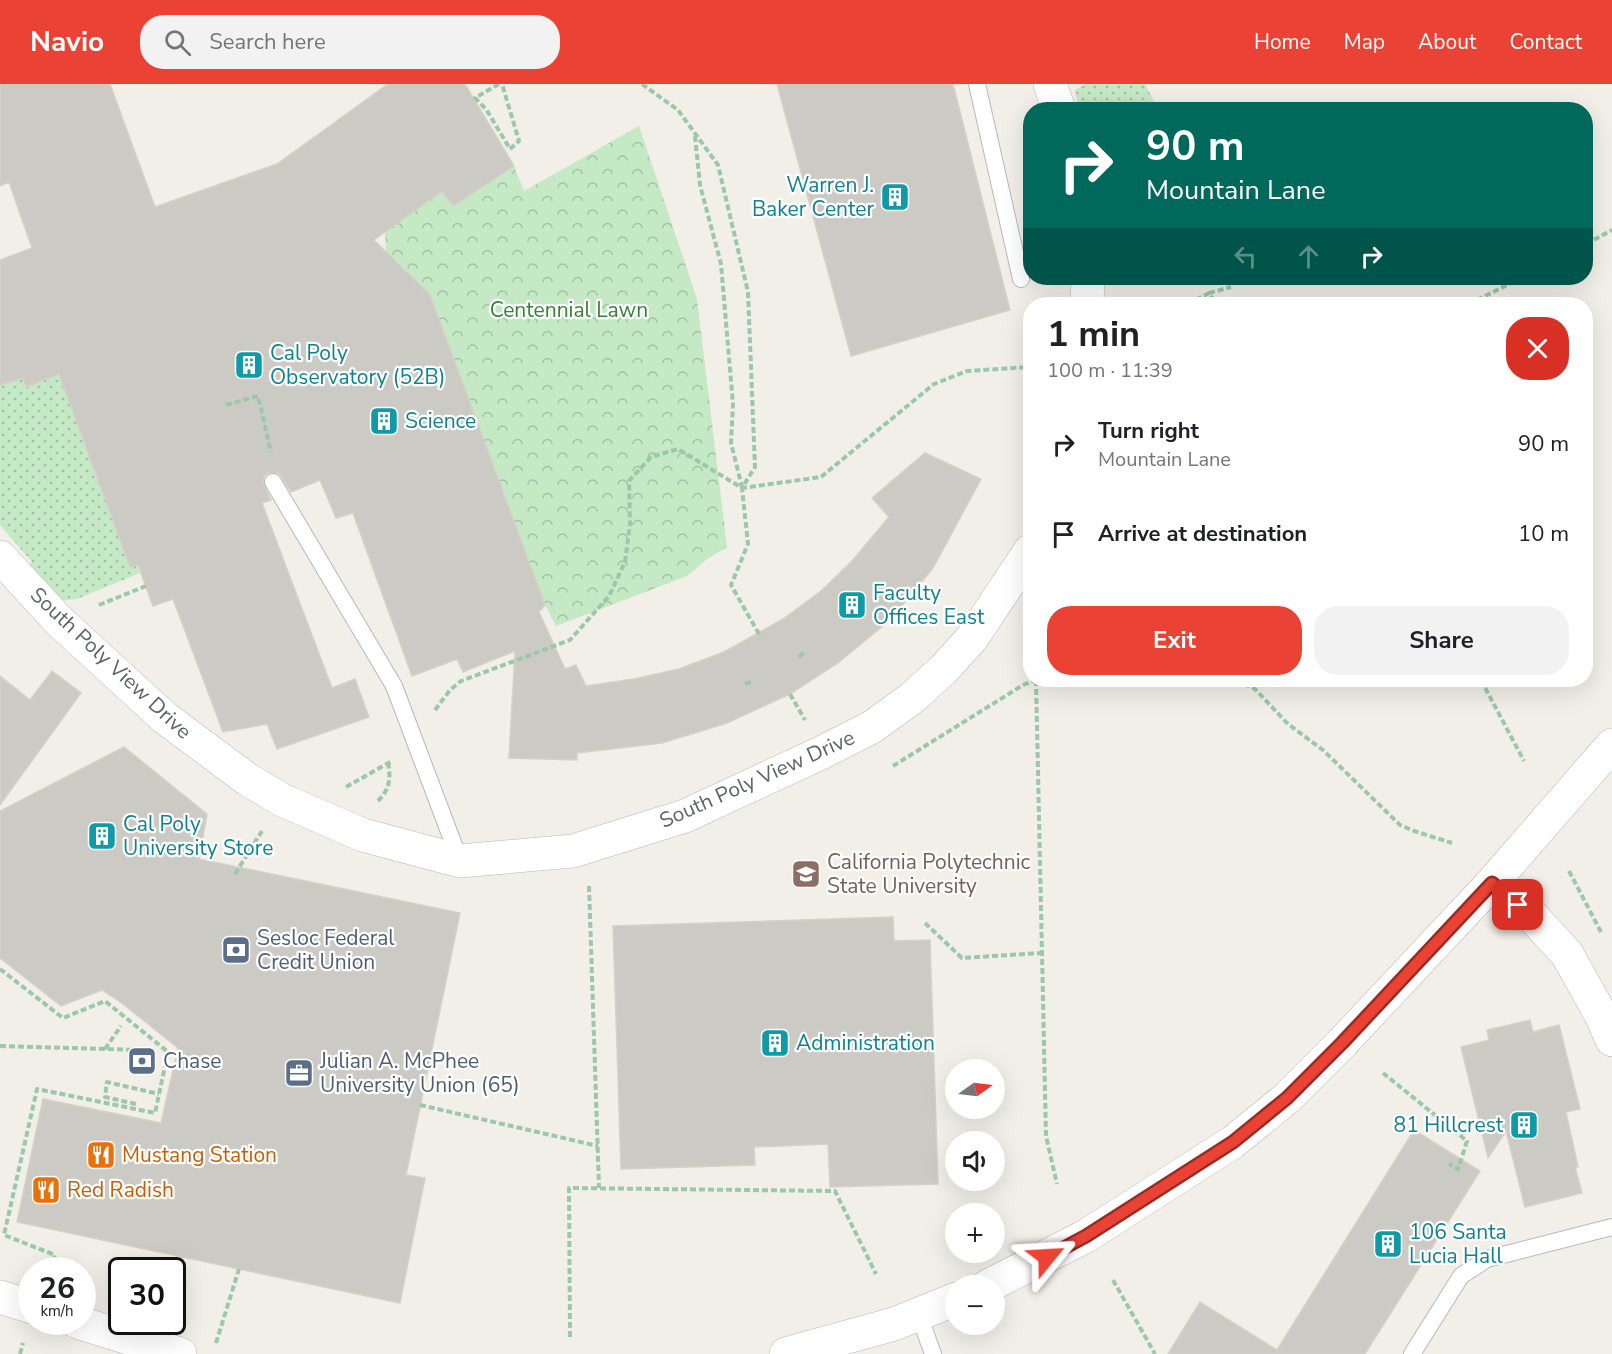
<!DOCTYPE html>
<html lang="en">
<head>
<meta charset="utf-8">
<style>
  :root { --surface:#fff; --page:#f2f2f2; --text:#202124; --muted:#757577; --accent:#ea4335 }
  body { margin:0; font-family:"Nunito Sans",sans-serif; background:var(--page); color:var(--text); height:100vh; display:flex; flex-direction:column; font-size:22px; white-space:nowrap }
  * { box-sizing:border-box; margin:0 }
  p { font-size:20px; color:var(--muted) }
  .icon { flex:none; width:33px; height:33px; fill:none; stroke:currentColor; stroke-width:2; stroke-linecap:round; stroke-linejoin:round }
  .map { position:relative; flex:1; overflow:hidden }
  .sheet { position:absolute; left:1023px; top:213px; width:570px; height:390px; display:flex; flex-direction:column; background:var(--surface); border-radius:24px; box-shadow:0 6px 24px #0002 }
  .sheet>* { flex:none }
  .banner { position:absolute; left:1023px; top:18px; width:570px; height:183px; border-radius:24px; box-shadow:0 6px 24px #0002; background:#00695c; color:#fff; overflow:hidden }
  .needle { width:39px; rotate:76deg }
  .buttons { position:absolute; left:945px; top:975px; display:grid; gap:12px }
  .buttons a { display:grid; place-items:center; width:60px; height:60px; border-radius:50%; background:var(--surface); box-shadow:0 6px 24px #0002; font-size:30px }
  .speed { position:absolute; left:18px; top:1173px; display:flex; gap:12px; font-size:30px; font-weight:700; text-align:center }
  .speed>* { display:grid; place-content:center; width:78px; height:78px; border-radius:50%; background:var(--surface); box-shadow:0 6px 24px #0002; line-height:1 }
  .speed small { font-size:15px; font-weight:400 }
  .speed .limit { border:3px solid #111; border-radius:9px; background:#fff; color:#111 }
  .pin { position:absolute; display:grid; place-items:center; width:51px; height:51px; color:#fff; margin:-26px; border-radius:12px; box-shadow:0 3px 9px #0006 }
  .me { position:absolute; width:66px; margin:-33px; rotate:63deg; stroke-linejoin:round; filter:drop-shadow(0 0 4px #0008) }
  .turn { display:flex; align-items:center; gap:21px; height:126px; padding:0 24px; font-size:27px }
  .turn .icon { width:78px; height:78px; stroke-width:2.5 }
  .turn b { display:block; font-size:42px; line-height:51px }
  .lanes { display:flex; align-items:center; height:57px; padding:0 24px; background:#0003; justify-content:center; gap:30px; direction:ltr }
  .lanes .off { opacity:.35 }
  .round { display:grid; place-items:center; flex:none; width:63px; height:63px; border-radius:24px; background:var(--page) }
  .head { display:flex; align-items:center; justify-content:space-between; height:102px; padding:0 24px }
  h1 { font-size:36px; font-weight:700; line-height:45px }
  .button { display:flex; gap:12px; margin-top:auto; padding:12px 24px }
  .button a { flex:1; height:69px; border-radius:24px; background:var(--accent); color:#fff; font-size:24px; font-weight:700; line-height:69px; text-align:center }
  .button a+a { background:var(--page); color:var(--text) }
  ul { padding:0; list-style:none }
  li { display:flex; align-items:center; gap:18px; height:90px; padding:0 24px }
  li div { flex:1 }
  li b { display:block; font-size:22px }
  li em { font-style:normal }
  header { display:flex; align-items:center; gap:36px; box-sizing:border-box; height:84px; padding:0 30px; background:var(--accent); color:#fff }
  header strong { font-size:28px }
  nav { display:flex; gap:33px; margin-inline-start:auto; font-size:21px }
  .search { width:420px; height:54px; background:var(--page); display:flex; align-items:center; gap:15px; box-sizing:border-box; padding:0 21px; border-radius:24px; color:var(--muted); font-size:22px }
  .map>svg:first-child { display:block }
  .grass { fill:url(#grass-dots) }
  .park { fill:url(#park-crowns) }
  .building { fill:#cccac5; stroke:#d6d1c6; stroke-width:1.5 }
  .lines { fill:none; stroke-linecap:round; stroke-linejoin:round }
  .lane-casing { stroke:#b5b8bc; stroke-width:18 }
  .street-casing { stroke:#b5b8bc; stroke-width:34 }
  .path { stroke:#9cc7a9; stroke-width:4; stroke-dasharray:6 3; stroke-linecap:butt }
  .lane { stroke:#fff; stroke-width:16 }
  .street { stroke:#fff; stroke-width:33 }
  .route-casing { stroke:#982c22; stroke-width:15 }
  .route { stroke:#ea4335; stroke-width:10 }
  .labels { text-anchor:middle; stroke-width:4.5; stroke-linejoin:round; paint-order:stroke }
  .culture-label { font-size:21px; fill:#0d838f; stroke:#fff; text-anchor:start }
  .park-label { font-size:21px; fill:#348238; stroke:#fff }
  .street-label { font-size:21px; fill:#5f6368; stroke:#fff }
  .education-label { font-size:21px; fill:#785e54; stroke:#fff; text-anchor:start }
  .service-label { font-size:21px; fill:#4e5e75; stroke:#fff; text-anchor:start }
  .food-label { font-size:21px; fill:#c56008; stroke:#fff; text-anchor:start }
</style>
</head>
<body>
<header>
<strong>Navio</strong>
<div class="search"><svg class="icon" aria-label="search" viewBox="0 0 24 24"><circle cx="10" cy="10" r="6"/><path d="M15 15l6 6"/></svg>Search here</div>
<nav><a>Home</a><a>Map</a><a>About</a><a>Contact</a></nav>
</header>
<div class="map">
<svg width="1612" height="1270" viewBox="0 0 1612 1270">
  <defs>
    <pattern id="grass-dots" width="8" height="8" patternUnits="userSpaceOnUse" patternTransform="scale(1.5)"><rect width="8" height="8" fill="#c5e8c5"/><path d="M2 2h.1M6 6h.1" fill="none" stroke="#a3c0a4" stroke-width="1.8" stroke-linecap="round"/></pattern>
    <pattern id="park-crowns" width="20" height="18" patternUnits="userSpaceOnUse" patternTransform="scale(1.5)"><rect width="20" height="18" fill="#c5e8c5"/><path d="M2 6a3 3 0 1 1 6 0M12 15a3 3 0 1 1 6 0" fill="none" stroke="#a3c0a4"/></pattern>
  </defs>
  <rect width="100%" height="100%" fill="#f1efe8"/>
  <path class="grass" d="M1085 0H1145L1158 25H1079L1075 6Z
    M59 290 130 483 136 481 140 489 77 515 59 517 28 482 32 478 0 441V301L23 294 26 302Z"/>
  <path class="park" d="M639 42 697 215 727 463 707 475 687 492 556 542 545 521 430 211 386 168 385 148 442 107 453 122 514 82 524 107Z"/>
  <path class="building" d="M0 0H110L155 123 277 80 388 0H465L514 82 453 122 442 107 374 156 430 211 545 521 539 528 565 585 576 581 586 602 634 595 679 585 724 568 783 535 821 507 851 478 889 433 872 414 925 369 981 395 933 484 889 537 838 579 790 610 727 639 662 659 577 669V676L509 674 515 567 463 588 457 575 412 592 353 429 336 434 320 396 291 408 279 389H268L264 392 263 399 271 416 262 419 332 604 355 595 369 633 277 665 267 640 223 648 173 515 153 522 138 481 130 483 59 290 26 303 23 294 0 301V176L32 164 9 98 0 102Z
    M777 0H953L1010 226 851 272Z
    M52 587 81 609 0 721V592L30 616Z
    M124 663 207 730 199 775 460 829 406 1091 425 1094 400 1219 17 1138 43 1015 161 1039 178 964 123 920 102 906 61 922 0 874V727Z
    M893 833 894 857 930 856 938 1100 830 1103 828 1060 754 1063 755 1081 621 1085 613 842Z
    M1530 936 1533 948 1559 941 1580 1025 1566 1028 1578 1083H1575L1582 1109 1525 1123 1506 1047 1488 1074 1461 963 1489 956 1487 946Z
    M1414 1046 1480 1087 1365 1270H1168L1200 1218 1277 1266Z"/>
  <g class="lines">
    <g class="lane-casing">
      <path id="lane" d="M977 0 1021 195
        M273 398 394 602 460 777
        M919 1231 933 1270
        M1412 1270 1461 1192 1487 1175 1612 1143"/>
    </g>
    <g class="street-casing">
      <path id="street" d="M1050 0 1059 26
        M1087 220 1088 194
        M0 473 59 537 165 634 247 695 282 716 363 751 460 777 573 767 685 732 823 668 872 643 912 614 944 585 972 554 1030 467
        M1492 799 1532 832 1567 870 1602 933 1612 956
        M988 1202 1086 1152 1233 1058 1287 1014 1342 959 1492 799 1612 661
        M0 1213 32 1223
        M77 1238 180 1270
        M786 1270 894 1240 956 1215"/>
    </g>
    <path class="path" d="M499 0 475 14 486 25 510 65 519 57 502 0
      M642 0 678 26 718 81 748 208 755 383 742 404 748 460 731 501 759 550
      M695 52 700 101 721 180 733 320 731 359 742 403
      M1586 160 1612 146
      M1209 209 1231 203
      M1188 220 1209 209 1216 220
      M1469 220 1521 194
      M226 321 258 312 271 368
      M99 521 146 502
      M799 573 805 568
      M1036 596 1046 1052 1057 1100
      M1236 596 1255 605 1288 640 1323 666 1400 741 1414 747 1452 759
      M1481 596 1524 677
      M745 600 751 598
      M790 610 805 636
      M435 626 450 606 461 597 570 556 609 512 625 478 630 440 629 397 651 373 678 365 742 404 821 393 934 300 967 287 1030 283
      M893 682 1023 601 1036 596 1138 600 1192 596
      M346 703 392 677
      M378 717C390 705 391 694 388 678
      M1569 787 1601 848
      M235 790 262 747
      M589 802 599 1104
      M925 839 962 874 1041 869
      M0 885 63 934 105 917 168 968 155 1029 37 1005 4 1151 55 1171 51 1186
      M0 962 139 966
      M105 965 121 942
      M1383 989 1467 1057 1458 1085 1449 1080
      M136 1020 105 1013 107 998 159 1010
      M420 1021 598 1062
      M1113 1196 1155 1270
      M570 1253 569 1104 835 1107 876 1190
      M216 1259 239 1185
      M20 1270 23 1259"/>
    <use href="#lane" class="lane"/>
    <use href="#street" class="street"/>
  </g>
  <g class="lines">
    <g class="route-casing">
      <path id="route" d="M1047 1173 1086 1152 1233 1058 1287 1014 1342 959 1492 799 1518 821"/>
    </g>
    <use href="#route" class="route"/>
  </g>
  <defs>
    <g id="building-square" transform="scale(1.5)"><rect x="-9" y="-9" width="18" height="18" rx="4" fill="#0f9aa8" stroke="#fff"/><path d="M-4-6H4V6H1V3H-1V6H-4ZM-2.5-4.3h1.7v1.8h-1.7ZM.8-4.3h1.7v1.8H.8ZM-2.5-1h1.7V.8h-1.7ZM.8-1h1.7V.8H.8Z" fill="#fff"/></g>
    <g id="university-square" transform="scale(1.5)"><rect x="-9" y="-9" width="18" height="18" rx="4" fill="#8d6e63" stroke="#fff"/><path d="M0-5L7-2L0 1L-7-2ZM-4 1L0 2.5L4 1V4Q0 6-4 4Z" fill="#fff"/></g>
    <g id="bank-square" transform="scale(1.5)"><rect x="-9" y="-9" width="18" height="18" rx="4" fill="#5c6f8a" stroke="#fff"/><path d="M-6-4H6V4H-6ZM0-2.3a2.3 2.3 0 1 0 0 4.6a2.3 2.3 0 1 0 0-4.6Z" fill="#fff"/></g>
    <g id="office-square" transform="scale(1.5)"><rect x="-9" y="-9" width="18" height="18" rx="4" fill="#5c6f8a" stroke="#fff"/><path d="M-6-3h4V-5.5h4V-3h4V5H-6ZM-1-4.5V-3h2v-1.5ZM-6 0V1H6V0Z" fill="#fff"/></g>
    <g id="restaurant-square" transform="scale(1.5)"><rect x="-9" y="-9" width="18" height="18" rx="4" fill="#e8710a" stroke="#fff"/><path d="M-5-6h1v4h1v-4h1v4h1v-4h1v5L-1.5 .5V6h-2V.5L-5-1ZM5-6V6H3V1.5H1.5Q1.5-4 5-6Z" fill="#fff"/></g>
  </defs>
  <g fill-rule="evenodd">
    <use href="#building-square" x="895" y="113"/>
    <use href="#building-square" x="249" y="281"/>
    <use href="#building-square" x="384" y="337"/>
    <use href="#building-square" x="852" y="521"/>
    <use href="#building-square" x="102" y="752"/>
    <use href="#university-square" x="806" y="790"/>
    <use href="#bank-square" x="236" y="866"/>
    <use href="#building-square" x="775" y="959"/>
    <use href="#bank-square" x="142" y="977"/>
    <use href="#office-square" x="299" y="989"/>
    <use href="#building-square" x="1524" y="1041"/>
    <use href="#restaurant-square" x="101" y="1071"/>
    <use href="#restaurant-square" x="46" y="1106"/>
    <use href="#building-square" x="1388" y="1160"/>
  </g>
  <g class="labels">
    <g class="culture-label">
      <text x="874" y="108" text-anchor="end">Warren J.<tspan x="874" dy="24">Baker Center</tspan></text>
      <text x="270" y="276">Cal Poly<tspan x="270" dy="24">Observatory (52B)</tspan></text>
      <text x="405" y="344">Science</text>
      <text x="873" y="516">Faculty<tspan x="873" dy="24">Offices East</tspan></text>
      <text x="123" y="747">Cal Poly<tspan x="123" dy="24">University Store</tspan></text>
      <text x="796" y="966">Administration</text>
      <text x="1503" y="1048" text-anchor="end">81 Hillcrest</text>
      <text x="1409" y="1155">106 Santa<tspan x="1409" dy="24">Lucia Hall</tspan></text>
    </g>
    <g class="park-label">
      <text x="569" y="233">Centennial Lawn</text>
    </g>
    <g class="street-label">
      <text transform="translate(111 579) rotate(43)" y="7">South Poly View Drive</text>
      <text transform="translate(757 695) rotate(-24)" y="7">South Poly View Drive</text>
    </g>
    <g class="education-label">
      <text x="827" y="785">California Polytechnic<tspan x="827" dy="24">State University</tspan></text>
    </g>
    <g class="service-label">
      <text x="257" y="861">Sesloc Federal<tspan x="257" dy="24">Credit Union</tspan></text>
      <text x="163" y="984">Chase</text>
      <text x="320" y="984">Julian A. McPhee<tspan x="320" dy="24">University Union (65)</tspan></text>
    </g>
    <g class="food-label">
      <text x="122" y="1078">Mustang Station</text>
      <text x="67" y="1113">Red Radish</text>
    </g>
  </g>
</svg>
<div class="buttons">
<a><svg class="needle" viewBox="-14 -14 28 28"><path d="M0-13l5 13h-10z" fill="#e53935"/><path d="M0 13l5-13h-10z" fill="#757577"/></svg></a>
<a><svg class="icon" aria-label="sound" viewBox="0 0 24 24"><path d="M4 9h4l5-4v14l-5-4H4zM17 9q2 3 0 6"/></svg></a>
<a>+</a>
<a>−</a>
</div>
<div class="speed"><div>26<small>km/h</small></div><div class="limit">30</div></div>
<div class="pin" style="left:1518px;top:821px;background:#d93025"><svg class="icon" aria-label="arrive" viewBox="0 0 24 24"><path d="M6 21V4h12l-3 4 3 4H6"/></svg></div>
<svg class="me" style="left:1047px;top:1173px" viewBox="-20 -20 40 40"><path d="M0-17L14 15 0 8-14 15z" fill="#ea4335" stroke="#fff" stroke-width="4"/></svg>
<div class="banner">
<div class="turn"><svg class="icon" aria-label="right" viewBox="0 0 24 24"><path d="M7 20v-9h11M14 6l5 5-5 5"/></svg><div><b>90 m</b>Mountain Lane</div></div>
<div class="lanes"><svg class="icon off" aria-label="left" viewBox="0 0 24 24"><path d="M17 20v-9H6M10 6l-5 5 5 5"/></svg><svg class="icon off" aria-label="ahead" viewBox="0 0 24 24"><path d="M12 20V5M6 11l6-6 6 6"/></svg><svg class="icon" aria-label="right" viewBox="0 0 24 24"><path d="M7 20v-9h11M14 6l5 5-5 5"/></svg></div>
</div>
<section class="sheet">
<div class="head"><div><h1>1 min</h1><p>100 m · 11:39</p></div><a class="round" style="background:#d93025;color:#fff"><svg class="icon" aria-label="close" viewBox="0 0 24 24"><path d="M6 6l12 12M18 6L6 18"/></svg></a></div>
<ul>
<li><svg class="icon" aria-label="right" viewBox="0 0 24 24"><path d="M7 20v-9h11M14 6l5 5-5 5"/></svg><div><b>Turn right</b><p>Mountain Lane</p></div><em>90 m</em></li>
<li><svg class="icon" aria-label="arrive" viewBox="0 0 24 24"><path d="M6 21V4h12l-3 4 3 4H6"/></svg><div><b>Arrive at destination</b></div><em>10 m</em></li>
</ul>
<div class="button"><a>Exit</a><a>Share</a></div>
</section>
</div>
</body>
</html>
